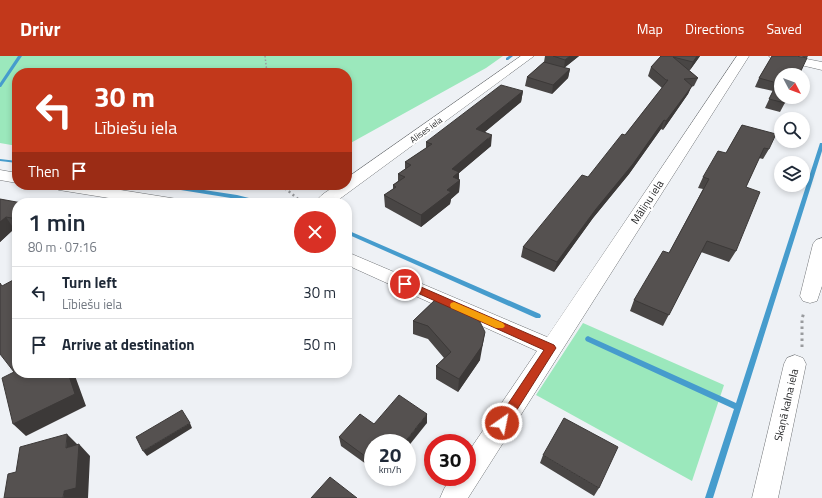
<!DOCTYPE html>
<html lang="en">
<head>
<meta charset="utf-8">
<style>
  :root { --surface:#fff; --page:#f2f2f3; --text:#1f2937; --muted:#747a83; --line:#e0e1e3; --accent:#c2381b }
  body { margin:0; font-family:"Titillium Web",sans-serif; background:var(--page); color:var(--text); height:100vh; display:flex; flex-direction:column; font-size:15px; white-space:nowrap }
  * { box-sizing:border-box; margin:0 }
  p { font-size:13px; color:var(--muted) }
  .icon { flex:none; width:22px; height:22px; fill:none; stroke:currentColor; stroke-width:2; stroke-linecap:round; stroke-linejoin:round }
  .map { position:relative; flex:1; overflow:hidden }
  .drawer { position:absolute; left:12px; top:142px; width:340px; height:180px; display:flex; flex-direction:column; background:var(--surface); border-radius:16px; box-shadow:0 2px 6px #0003 }
  .drawer>* { flex:none }
  .guide { position:absolute; left:12px; top:12px; width:340px; height:122px; border-radius:16px; box-shadow:0 2px 6px #0003; background:#c2381b; color:#fff; overflow:hidden }
  .needle { width:26px; rotate:131deg }
  .fabs { position:absolute; left:774px; top:12px; display:grid; gap:8px }
  .fabs a { display:grid; place-items:center; width:36px; height:36px; border-radius:50%; background:var(--surface); box-shadow:0 2px 6px #0003; font-size:20px }
  .speed { position:absolute; left:364px; top:378px; display:flex; gap:8px; font-size:20px; font-weight:700; text-align:center }
  .speed>* { display:grid; place-content:center; width:52px; height:52px; border-radius:50%; background:var(--surface); box-shadow:0 2px 6px #0003; line-height:1 }
  .speed small { font-size:10px; font-weight:400 }
  .speed .limit { border:6px solid #d22; background:#fff; color:#111 }
  .pin { position:absolute; display:grid; place-items:center; width:34px; height:34px; color:#fff; margin:-17px; border:2px solid #fff; border-radius:50%; box-shadow:0 1px 4px #0007 }
  .me { position:absolute; width:44px; margin:-22px; rotate:33deg; stroke-linejoin:round; filter:drop-shadow(0 0 3px #0008) }
  .turn { display:flex; align-items:center; gap:14px; height:84px; padding:0 16px; font-size:18px }
  .turn .icon { width:52px; height:52px; stroke-width:2.5 }
  .turn b { display:block; font-size:28px; line-height:34px }
  .then { display:flex; align-items:center; height:38px; padding:0 16px; background:#0003; gap:8px; font-size:15px }
  .round { display:grid; place-items:center; flex:none; width:42px; height:42px; border-radius:21px; background:var(--page) }
  .headline { display:flex; align-items:center; justify-content:space-between; height:68px; padding:0 16px }
  h1 { font-size:24px; font-weight:600; line-height:30px }
  ul { padding:0; list-style:none }
  li { display:flex; align-items:center; gap:12px; height:52px; padding:0 16px; border-top:1px solid var(--line) }
  li div { flex:1 }
  li b { display:block; font-size:15px }
  li em { font-style:normal }
  header { display:flex; align-items:center; gap:24px; box-sizing:border-box; height:56px; padding:0 20px; background:var(--accent); color:#fff }
  header strong { font-size:19px }
  nav { display:flex; gap:22px; margin-inline-start:auto; font-size:14px }
  .map>svg:first-child { display:block }
  .green { fill:#9be8bc }
  .lines { fill:none; stroke-linecap:round; stroke-linejoin:round }
  .stream { fill:#469ccd; fill-rule:evenodd }
  .street-casing { stroke:#717477; stroke-width:1 }
  .path-far2 { stroke:#999b9e; stroke-width:1.5; stroke-dasharray:1.5 2; stroke-linecap:butt }
  .path-far1 { stroke:#999b9e; stroke-width:2.5; stroke-dasharray:2 3; stroke-linecap:butt }
  .path { stroke:#999b9e; stroke-width:3; stroke-dasharray:2.5 3.5; stroke-linecap:butt }
  .street { fill:#fff; fill-rule:evenodd }
  .wall { fill:#494645 }
  .shaded-wall { fill:#3c3938 }
  .building { fill:#555150; stroke:#3c3938 }
  .route { fill:#c2381b; stroke:#7e2412 }
  .slow { fill:#f59e0b }
  .labels { text-anchor:middle; stroke-width:4; stroke-linejoin:round; paint-order:stroke }
  .far-street-label { font-size:9px; fill:#1e1f20; stroke:#fff }
  .street-label { font-size:11px; fill:#1e1f20; stroke:#fff }
</style>
</head>
<body>
<header>
<strong>Drivr</strong>
<nav><a>Map</a><a>Directions</a><a>Saved</a></nav>
</header>
<div class="map">
<svg width="822" height="442" viewBox="0 0 822 442">
  <rect width="100%" height="100%" fill="#eef1f5"/>
  <path class="green" d="M0 0H503L486 12 347 89V17H17V90L0 87Z
    M583 267 724 329 692 425 536 339Z"/>
  <g class="lines">
    <path class="stream" d="M18 0H22L1 31H0V27Z
      M509 0H513L508 4H506V2Z
      M820 87H822V95L713 442H705L734 353 586 285 585 283 586 281 588 280 590 281 736 347Z
      M0 103 17 105V107L0 105Z
      M159 129H171L237 139 265 146 266 147H256L237 143 162 131Z
      M347 174 540 258 541 260 540 262H536L347 178Z"/>
    <g class="street-casing">
      <path id="street" d="M521 0H534L334 147H315C321 137 335 129 347 129V122Z
        M737 0H749L468 442H440L444 433 451 421H467V398L537 295 347 209V196L547 281Z
        M769 0H791L822 6V14L771 2Z
        M0 114 17 117V127L0 124Z
        M51 129H89L171 142 177 143 179 147H140L59 134 53 132Z
        M822 182V230L817 245 810 247 803 245 800 240 813 188 816 184Z
        M795 299 803 302 806 308 778 442H752L784 308 787 302Z"/>
    </g>
    <path class="path-far2" d="M265 0 267 17"/>
    <path class="path-far1" d="M281 129 303 147"/>
    <path class="path" d="M802 291V263L804 256"/>
    <use href="#street" class="street"/>
  </g>
  <path class="wall" d="M545 0H579L564 12 570 13 568 22 552 38 525 30 527 21 544 6Z
    M661 0H700L690 14H689L698 22 694 30 691 31 688 38 663 74 661 73 629 118 593 162 554 216 521 201 523 191 588 121 625 79 662 32 648 20 651 11Z
    M772 0 788 41 780 56 765 52 773 35 755 31 759 22Z
    M799 0H808L807 2Z
    M523 35 521 46 485 76 491 90 459 117V124H460L459 136 451 143 450 148 421 171 385 151 384 139 393 133V129L398 125V118L405 113V106L426 92V86Z
    M742 69 769 93 763 103 759 102 746 131 736 195 729 206 701 196 663 270 630 255 634 244 669 197 703 133 698 132 703 121 726 97Z
    M0 143 17 147V174L14 173 0 186Z
    M437 242 480 304 458 336 436 323V310L444 302 428 283 413 278V265Z
    M427 367 373 387V413L341 390 339 381 374 368Z
    M543 399 599 432 594 440 540 407Z"/>
  <path class="shaded-wall" d="M570 0H579L564 12 565 4Z
    M697 0H700L690 14 693 6Z
    M570 13 568 22 552 38 553 29Z
    M692 30 688 38 663 74 666 65Z
    M523 35 521 46 475 84 476 73Z
    M664 64 661 73 629 118 593 162 554 216 557 206 596 153Z
    M492 79 491 90 459 117V125L460 124 459 136 451 143 450 148 421 171V159L447 134 452 113Z
    M6 161 14 173 0 186V166Z
    M485 276 480 304 458 336 459 323Z
    M68 317H74L86 350 26 380 13 368Z
    M427 358V367L407 392V387H404Z
    M190 367 192 372 147 400 143 395Z
    M67 378 79 390 66 392Z
    M79 388 90 400 88 442H63L64 435Z"/>
  <path class="building" d="M553 0H570L565 4Z
    M661 0H697L693 6 673 1 698 22 684 23 692 30 666 65 664 64 633 108 596 153 557 206 523 191 582 119 588 121 622 78 625 79 668 24H666L651 11Z
    M772 0H796L807 2 799 19H781V41H788L785 47 769 43 777 27 759 22Z
    M544 6 570 13 553 29 527 21Z
    M501 29 523 35 476 73 492 79 452 113 459 116 453 121 460 124 447 134 451 136 421 159 384 139 396 131 393 129 405 121 398 118 411 109 405 106 432 88 426 86Z
    M742 69 776 78 769 93 764 92 746 131 760 136 736 195 707 185 669 259 634 244 663 195 669 197 709 123 703 121 718 95 726 97Z
    M0 143 22 147H17V163L6 161 0 166Z
    M56 143 81 147H52Z
    M17 222V317H68L75 338 13 368 2 322 14 316 0 298V227L2 230Z
    M437 242 462 253 480 266 485 276 482 290 459 323 436 310 451 296 428 270 413 265Z
    M399 339 427 358 404 387H373V406L339 381 360 358 374 368Z
    M182 354 190 367 143 395 136 381Z
    M564 362 618 391 599 432 543 399Z
    M67 378 66 392 79 388 76 432 64 435 63 442H4L8 418 16 416 20 391Z
    M330 421 357 442H311Z"/>
  <path class="route" d="M405 224 554 289 556 292 554 295 506 371 502 372 498 371 496 367 498 363 544 294 402 230 401 228 402 225Z"/>
  <path class="slow" d="M454 246 503 267 505 270 503 272H496L451 252 450 249 451 247Z"/>
  <g class="labels">
    <g class="far-street-label">
      <text transform="translate(426 74) rotate(-36)" y="3">Alises iela</text>
    </g>
    <g class="street-label">
      <text transform="translate(647 146) rotate(-57)" y="4">Māliņu iela</text>
      <text transform="translate(786 349) rotate(-77)" y="4">Skaņā kalna iela</text>
    </g>
  </g>
</svg>
<div class="fabs">
<a><svg class="needle" viewBox="-14 -14 28 28"><path d="M0-13l5 13h-10z" fill="#e53935"/><path d="M0 13l5-13h-10z" fill="#747a83"/></svg></a>
<a><svg class="icon" aria-label="search" viewBox="0 0 24 24"><circle cx="10" cy="10" r="6"/><path d="M15 15l6 6"/></svg></a>
<a><svg class="icon" aria-label="layers" viewBox="0 0 24 24"><path d="M12 4l9 5-9 5-9-5zM3 14l9 5 9-5"/></svg></a>
</div>
<div class="speed"><div>20<small>km/h</small></div><div class="limit">30</div></div>
<div class="pin" style="left:405px;top:228px;background:#d93025"><svg class="icon" aria-label="arrive" viewBox="0 0 24 24"><path d="M6 21V4h12l-3 4 3 4H6"/></svg></div>
<svg class="me" style="left:502px;top:367px" viewBox="-20 -20 40 40"><circle r="17" fill="#c2381b" stroke="#fff" stroke-width="3"/><path d="M0-11L8 9 0 5-8 9z" fill="#fff"/></svg>
<div class="guide">
<div class="turn"><svg class="icon" aria-label="left" viewBox="0 0 24 24"><path d="M17 20v-9H6M10 6l-5 5 5 5"/></svg><div><b>30 m</b>Lībiešu iela</div></div>
<div class="then">Then<svg class="icon" aria-label="arrive" viewBox="0 0 24 24"><path d="M6 21V4h12l-3 4 3 4H6"/></svg></div>
</div>
<section class="drawer">
<div class="headline"><div><h1>1 min</h1><p>80 m · 07:16</p></div><a class="round" style="background:#d93025;color:#fff"><svg class="icon" aria-label="close" viewBox="0 0 24 24"><path d="M6 6l12 12M18 6L6 18"/></svg></a></div>
<ul>
<li><svg class="icon" aria-label="left" viewBox="0 0 24 24"><path d="M17 20v-9H6M10 6l-5 5 5 5"/></svg><div><b>Turn left</b><p>Lībiešu iela</p></div><em>30 m</em></li>
<li><svg class="icon" aria-label="arrive" viewBox="0 0 24 24"><path d="M6 21V4h12l-3 4 3 4H6"/></svg><div><b>Arrive at destination</b></div><em>50 m</em></li>
</ul>
</section>
</div>
</body>
</html>
